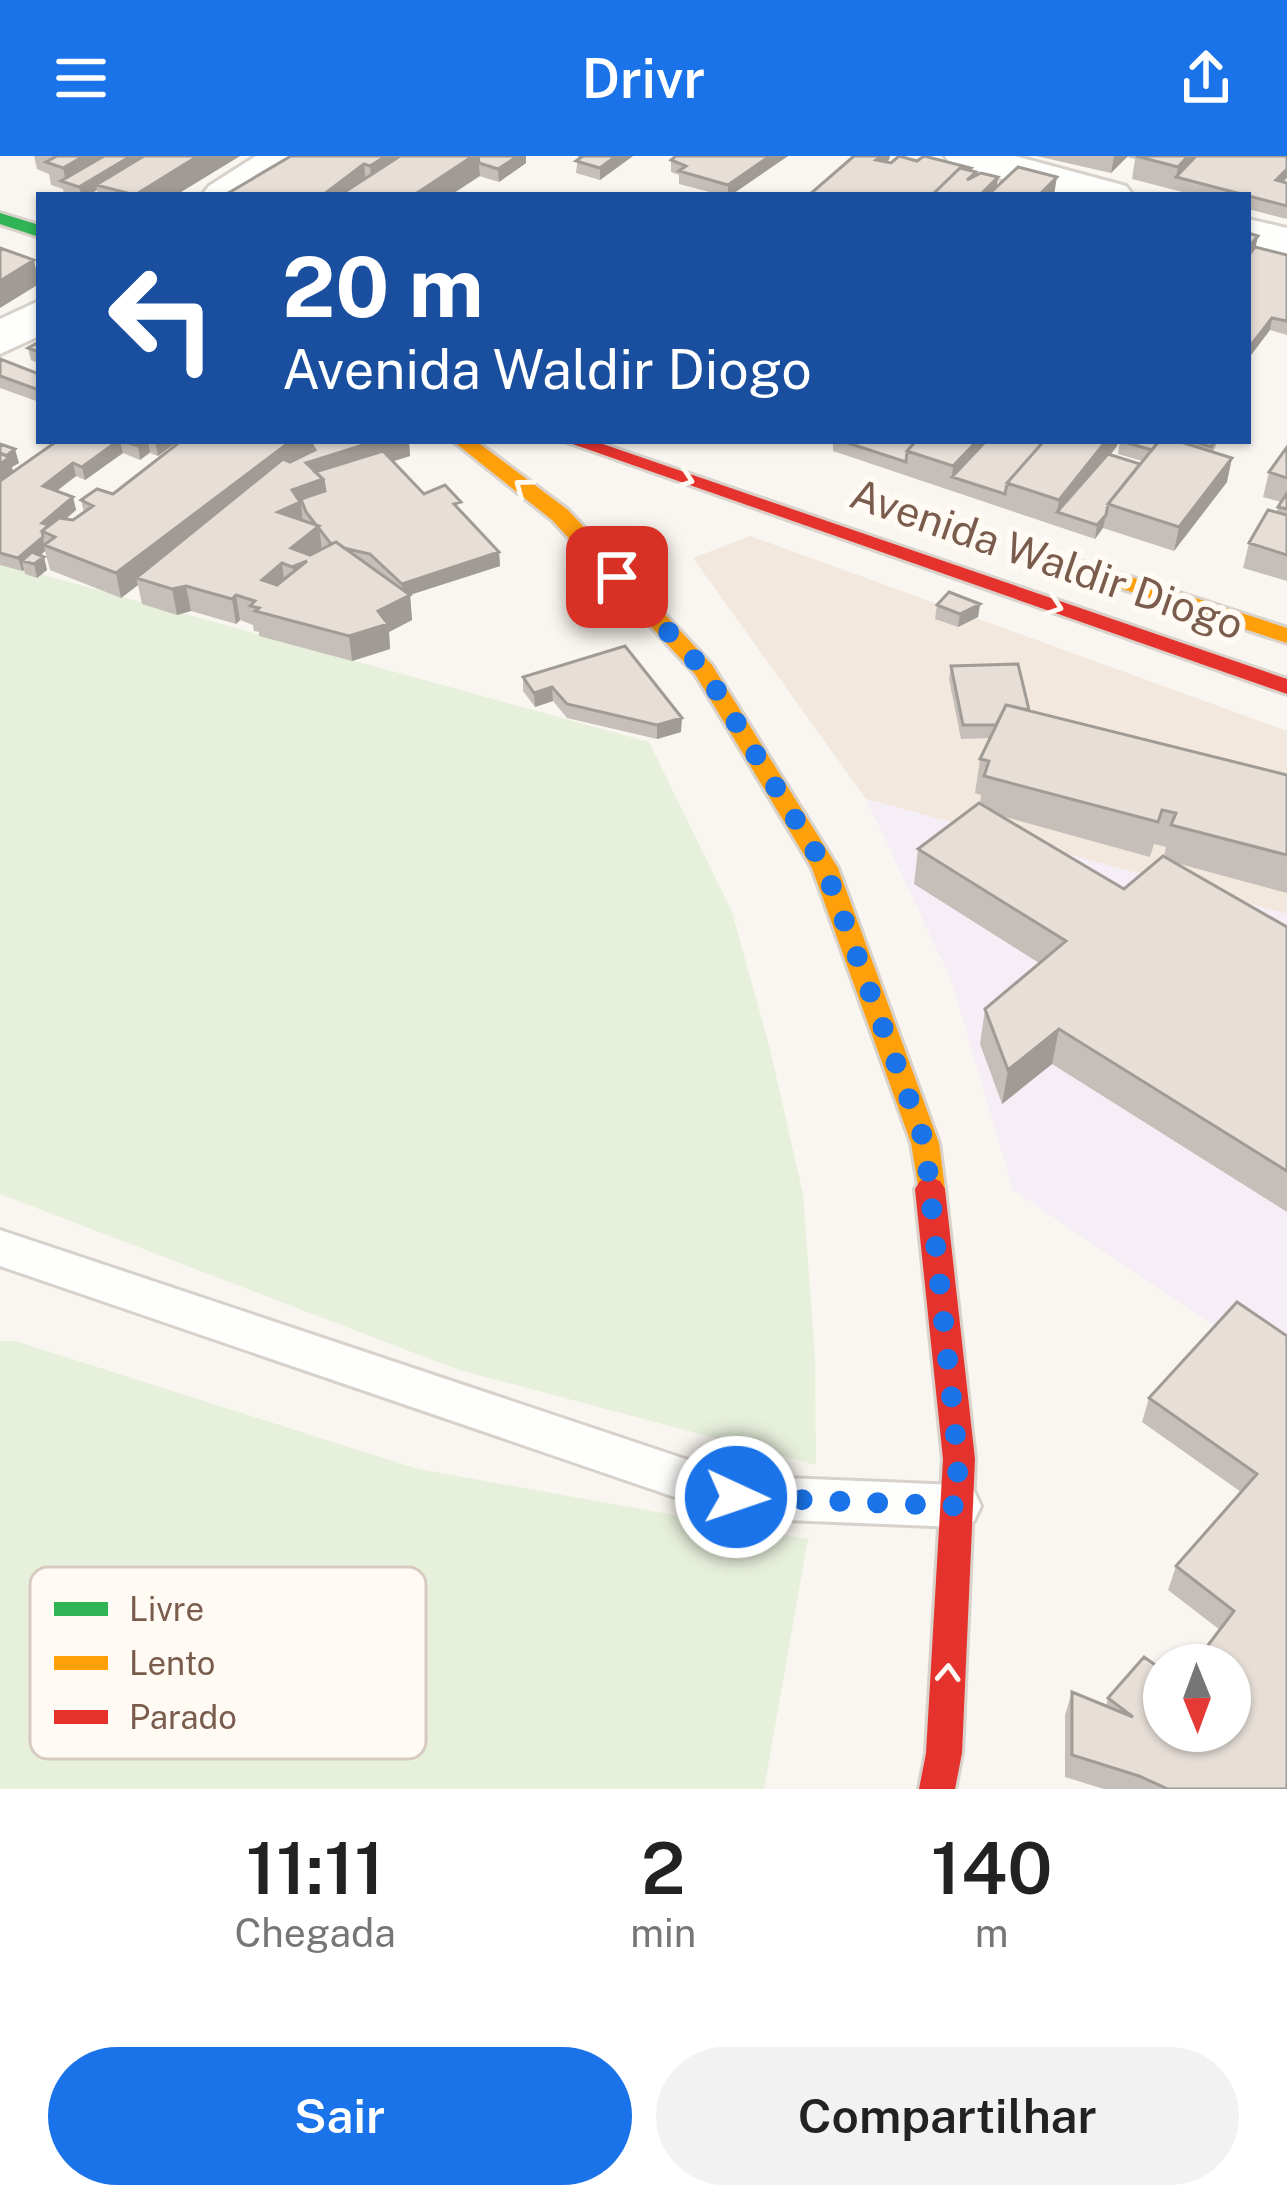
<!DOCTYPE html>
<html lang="pt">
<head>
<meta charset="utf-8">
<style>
  :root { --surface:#fff; --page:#f2f2f2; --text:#222; --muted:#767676; --accent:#1a73e8 }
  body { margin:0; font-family:"Public Sans",sans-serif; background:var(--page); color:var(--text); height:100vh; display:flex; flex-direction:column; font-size:45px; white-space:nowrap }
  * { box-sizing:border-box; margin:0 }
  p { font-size:39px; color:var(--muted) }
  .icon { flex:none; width:66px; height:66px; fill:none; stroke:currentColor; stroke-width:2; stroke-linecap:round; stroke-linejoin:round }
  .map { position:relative; height:1633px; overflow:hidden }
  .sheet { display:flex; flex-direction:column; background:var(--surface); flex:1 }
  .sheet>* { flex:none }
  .hud { position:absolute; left:36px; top:36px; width:1215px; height:252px; border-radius:0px; box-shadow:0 3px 9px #0004; background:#1a4fa0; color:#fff; overflow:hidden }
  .needle { width:78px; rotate:179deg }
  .buttons { position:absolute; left:1143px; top:1488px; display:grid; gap:24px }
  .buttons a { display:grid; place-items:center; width:108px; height:108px; border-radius:50%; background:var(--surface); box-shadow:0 3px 9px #0004; font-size:60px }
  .pin { position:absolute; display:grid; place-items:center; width:102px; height:102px; color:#fff; margin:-51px; border-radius:24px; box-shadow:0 6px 18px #0006 }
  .me { position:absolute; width:132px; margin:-66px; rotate:93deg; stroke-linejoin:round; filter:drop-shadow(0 0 9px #0008) }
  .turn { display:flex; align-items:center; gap:42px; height:252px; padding:0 48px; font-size:54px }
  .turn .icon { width:156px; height:156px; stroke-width:2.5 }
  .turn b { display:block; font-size:84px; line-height:102px }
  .eta { display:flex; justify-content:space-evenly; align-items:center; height:204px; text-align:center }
  .eta b { font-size:72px; font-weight:600; line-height:84px }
  .cta { display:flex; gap:24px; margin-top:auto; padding:24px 48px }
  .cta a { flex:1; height:138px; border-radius:72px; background:var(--accent); color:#fff; font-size:48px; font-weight:600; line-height:138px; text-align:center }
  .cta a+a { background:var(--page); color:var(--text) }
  header { display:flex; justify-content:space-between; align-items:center; height:156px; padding:0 48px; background:var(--accent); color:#fff; font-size:54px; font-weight:600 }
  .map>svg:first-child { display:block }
  .residential { fill:#f2e8de }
  .education { fill:#f6eef6 }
  .green { fill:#e7f0db }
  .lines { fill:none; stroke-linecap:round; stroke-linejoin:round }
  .lane-casing { stroke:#d7d1cb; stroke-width:6 }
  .street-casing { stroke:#d7d1cb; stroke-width:6 }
  .fast-casing { stroke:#d9d2cb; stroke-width:6 }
  .slow-casing { stroke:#d9d2cb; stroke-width:6 }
  .jam-casing { stroke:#d9d2cb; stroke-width:6 }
  .lane { fill:#fefefd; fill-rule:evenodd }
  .street { fill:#fefefd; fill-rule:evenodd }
  .fast { fill:#30b455; fill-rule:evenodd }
  .slow { fill:#ff9f0a; fill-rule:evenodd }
  .jam { fill:#e5322d; fill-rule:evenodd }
  .wall { fill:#c6bfb9; fill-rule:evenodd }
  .shaded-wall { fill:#a19b96 }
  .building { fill:#e6ded7; stroke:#a19b96; stroke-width:3; fill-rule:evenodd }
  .oneway { stroke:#fffaf3 }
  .route { stroke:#1a73e8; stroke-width:21; stroke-dasharray:0 37.8 }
  .labels { text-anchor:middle; stroke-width:12; stroke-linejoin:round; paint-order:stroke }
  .street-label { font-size:42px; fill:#7a5c4d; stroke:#fffaf3 }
  .key { fill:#fffaf3; stroke:#d7cbc1; stroke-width:3 }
  .key-label { font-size:33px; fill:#7a5c4d }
</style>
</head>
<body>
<header><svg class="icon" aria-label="menu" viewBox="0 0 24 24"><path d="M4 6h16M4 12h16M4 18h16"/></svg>Drivr<svg class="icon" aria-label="share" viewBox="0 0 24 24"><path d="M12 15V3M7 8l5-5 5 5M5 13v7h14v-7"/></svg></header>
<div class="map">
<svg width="1287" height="1633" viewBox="0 0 1287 1633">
  <rect width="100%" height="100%" fill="#f9f5f0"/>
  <path class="residential" d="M750 380 1287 575V758L866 643 693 402Z"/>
  <path class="education" d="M866 643 1287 758V1219L1013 1034 951 823Z"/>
  <path class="green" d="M0 407 649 586 732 756 770 893 803 1038 815 1201 816 1309 456 1213 0 1038Z
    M0 1185H15L418 1313 808 1383 764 1633H0Z"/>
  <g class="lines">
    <g class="lane-casing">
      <path id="lane" d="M0 1074 736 1320 957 1329 974 1335 981 1350 974 1365 957 1371 736 1362 0 1110Z"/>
    </g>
    <g class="street-casing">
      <path id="street" d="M256 0H307C282 37 242 39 202 39L209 30Z
        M945 0H1015L1126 30 1133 39H1061L951 9Z
        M1248 63 1287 72V100L1248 90Z
        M39 145V180L0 198V163Z"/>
    </g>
    <g class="fast-casing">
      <path id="fast" d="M0 57 39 69V81L0 68Z"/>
    </g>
    <g class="slow-casing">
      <path id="slow" d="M453 285H476L568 354 712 509 838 712 939 987 945 1033 940 1041 930 1045 920 1041 911 987 812 712 695 518 552 364Z
        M1085 406 1287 472V487L1077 418V408Z"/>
    </g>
    <g class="jam-casing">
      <path id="jam" d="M564 285H594L1287 523V538Z
        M930 1021 940 1025 945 1033 975 1303 962 1597 955 1633H919L926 1597 943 1303 915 1033 920 1025Z"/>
    </g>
    <use href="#lane" class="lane"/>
    <use href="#street" class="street"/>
    <use href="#fast" class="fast"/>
    <use href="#slow" class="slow"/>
    <use href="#jam" class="jam"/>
  </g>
  <path class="wall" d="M34 0H240L176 39H98L97 34 89 39H70L64 37 63 33 51 29 49 18 37 13Z
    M291 0H526V7L499 26 479 20 225 39Z
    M578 0H633L600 24 576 17Z
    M676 0H788L731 39H721L679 28V19L671 16V4Z
    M1036 0H1287L1283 26 1287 27V63L1248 53V39H1194L1132 23 1135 3 1127 1 1111 17Z
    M1248 77 1258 80 1255 91 1287 99V179L1270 174 1248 203Z
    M39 186V208L31 204 28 192Z
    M0 203 39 218V246L0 232Z
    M57 285H178L158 300 150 297 140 304 123 297 85 324 76 320 57 335 73 341 76 354 66 363 73 364 84 357 81 344 113 338 181 285H409L410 300 393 305 424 338 461 356 499 396 500 410 410 439 412 464 389 476 390 493 352 505 259 480V476L254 475 253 469 240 464 236 468 191 455 177 459 142 448 138 429 121 442 50 414 45 395 40 400 44 401 47 414 37 422 25 418 24 414 22 415 0 409V288L19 307 12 311 13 316Z
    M833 285H1118L1117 290 1110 298 1140 308 1142 305 1118 298 1120 285H1184V287V285H1218L1213 296 1227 326 1174 395 1103 372 1095 383 833 295Z
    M1287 291V425L1243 412 1249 387 1276 356 1281 346 1263 341 1269 316Z
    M980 448 978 461 958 471 935 463 937 449Z
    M951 510 1029 554 1287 619V737L1176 707 1287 771V1056L1052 908 1002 948 980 888 985 853 1039 807 914 728 918 693 980 648 981 639 975 637 980 603 990 582 961 583 949 523ZM1002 660 1150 701 1154 688 1166 691 1164 700 1124 733Z
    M523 521 681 576 657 583 567 562 553 545 535 551 523 535Z
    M1287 1180V1633H1104L1065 1621V1559L1072 1536 1106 1550 1108 1542 1164 1575 1220 1474 1168 1434 1176 1410 1241 1336 1142 1266 1149 1242Z"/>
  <path class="shaded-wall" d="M84 0H127L66 26 63 12Z
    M131 0H153L96 29 97 34 89 39H81L79 31Z
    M198 0H240L176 39H135Z
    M386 0H433L373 39 370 10Z
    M473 0H478L480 20 451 39H414Z
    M518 0H526V7L499 26 498 13Z
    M616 0H633L600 24V12Z
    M770 0H788L731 39H728V29Z
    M881 0H890L889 4 875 16 876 4Z
    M1114 0H1128L1111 17Z
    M1188 0H1206L1176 21 1178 11Z
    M364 8 367 39H323Z
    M1287 13V22L1274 36 1276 24Z
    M998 21 996 39H980Z
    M1057 21 1054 39H1039Z
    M1258 80 1253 103 1248 109V92Z
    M34 104 39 128 0 152V125Z
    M1272 162 1270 174 1248 203V193Z
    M118 285H120L123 297 85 324 82 311Z
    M145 285H148L150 296 140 304 138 290Z
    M155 285H178L158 300Z
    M291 285H321L311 288 312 296 136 422 138 429 121 442 116 417Z
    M376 285H409L410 300 324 327 326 348 301 343 303 371 278 356 306 307Z
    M977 285H997L952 321 953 310Z
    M1106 285H1118L1117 290 1064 358 1057 356 1059 344Z
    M15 293 19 307 12 311 15 326 0 337V304Z
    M1232 302 1227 326 1174 395 1179 371Z
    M73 307 76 320 46 343 43 330Z
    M73 341 76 354 55 372V381L42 367Z
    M1106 359 1103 372 1095 383 1097 369Z
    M319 370 322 395 295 436 291 392Z
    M43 381 45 395 31 408 22 405 24 414 22 415 18 402Z
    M499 396 500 410 403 441 402 428Z
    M44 401 47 414 37 422 34 408Z
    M282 407 285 432 262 424Z
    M186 430 191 455 177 459 172 433Z
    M236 439 240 464 236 468 232 443Z
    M410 439 412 464 389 476 390 493 352 505 349 480 378 455Z
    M980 448 978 461 958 471 960 458Z
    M552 531 553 545 535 551 534 537Z
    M682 562 681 576 657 583V569Z
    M1059 873 1052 908 1002 948 1008 914Z"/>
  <path class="building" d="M57 0H84L63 12 46 6Z
    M104 0H131L79 31 61 25Z
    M144 0H198L135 39 96 29Z
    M291 0H386L370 10 364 8 323 39H225Z
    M400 0H473L414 39H340Z
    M478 0H518L498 13 479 7Z
    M583 0H616L600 12 576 5Z
    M676 0H770L728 29 679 15 686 10 671 4Z
    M854 0H881L876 4 891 7 899 0 917 5 924 0 971 12 968 14 960 12 932 39H809Z
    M1136 0H1188L1178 11Z
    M1196 0H1287V13L1276 24 1287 27V50L1176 21Z
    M1018 11 1057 21 1039 39H988Z
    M960 12 976 16 967 24 981 17 998 21 980 39H932Z
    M1248 77 1258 80 1248 92Z
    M1255 91 1287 99V165L1272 162 1248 193V100Z
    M0 92 34 104 0 125Z
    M39 186V196L28 192Z
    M0 203 39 218V234L0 220Z
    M57 285H118L82 311 73 307 43 330 73 341 42 367 49 369 42 375 43 381 18 402 0 397V325Z
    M124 285H145L138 290Z
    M181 285H291L116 417 44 389 55 381 42 375 59 362 73 364 93 350 81 344 97 333 113 338Z
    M318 285H376L306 307 323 323 292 334 300 346 278 356 319 370 291 392 310 399 336 386 410 439 378 455 388 468 349 480 255 455 259 452 250 450 255 445 236 439 232 443 186 430 172 433 136 422 283 303 290 306 315 294 311 288ZM307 405 277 429 262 424 282 407 292 411Z
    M842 285H916L907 295 906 306Z
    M916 285H977L953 310 907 295Z
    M986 285H1044L1007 327 1005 338 952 321Z
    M1044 285H1106L1059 344 1007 327Z
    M1121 285H1159L1152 294Z
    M1159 285H1178L1232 302 1179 371 1108 348Z
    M1193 285H1214L1211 291Z
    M0 288 15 293 6 300 0 297Z
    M1287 291V322L1269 316Z
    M383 295 424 338 445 329 461 346 454 348 499 396 402 428 370 398 344 392 336 386 331 388 306 356 301 343 325 335 323 323 315 316Z
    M0 297 10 301 0 308Z
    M1108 298 1140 308 1108 348 1106 359 1097 369 1057 356Z
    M1287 337V353L1278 351Z
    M1268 354 1287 359V399L1249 387Z
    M32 396 44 401 34 408 22 405Z
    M949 436 980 448 960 458 937 449Z
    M625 490 682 562 657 569 567 548 552 531 534 537 523 521Z
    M1018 508 1029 554 1006 549 996 569H963L951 510Z
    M1006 549 1287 619V699L1171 669 1176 657 1162 654 1158 666 984 620 989 605 980 603Z
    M979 647 1124 733 1163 700 1287 771V1015L1059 873 1008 914 985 853 1066 785 918 693Z
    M1237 1146 1287 1180V1633H1168L1139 1620 1072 1599V1536L1133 1561 1108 1542 1144 1501 1164 1515V1575H1230V1509H1193L1234 1455 1176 1410 1257 1318 1149 1242Z"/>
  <defs><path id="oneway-chevron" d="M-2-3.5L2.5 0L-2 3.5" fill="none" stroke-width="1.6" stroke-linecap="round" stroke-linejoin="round" transform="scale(3)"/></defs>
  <g class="oneway">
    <use href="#oneway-chevron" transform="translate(685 323) rotate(19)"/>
    <use href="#oneway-chevron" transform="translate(523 331) rotate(-143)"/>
    <use href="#oneway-chevron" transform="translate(1054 450) rotate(19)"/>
    <use href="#oneway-chevron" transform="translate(948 1517) rotate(-87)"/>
  </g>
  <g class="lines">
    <path class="route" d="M617 421 704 514 825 712 925 987 958 1303 957 1350 736 1341"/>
  </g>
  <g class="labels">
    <g class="street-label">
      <text transform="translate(1047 403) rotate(19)" y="15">Avenida Waldir Diogo</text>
    </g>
  </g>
  <rect x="30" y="1411" width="396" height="192" rx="18" class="key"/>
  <rect x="54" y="1446" width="54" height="14" fill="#30b455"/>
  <rect x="54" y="1500" width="54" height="14" fill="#ff9f0a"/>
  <rect x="54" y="1554" width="54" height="14" fill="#e5322d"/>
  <g class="key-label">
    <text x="129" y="1465">Livre</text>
    <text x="129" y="1519">Lento</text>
    <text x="129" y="1573">Parado</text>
  </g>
</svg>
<div class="buttons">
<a><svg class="needle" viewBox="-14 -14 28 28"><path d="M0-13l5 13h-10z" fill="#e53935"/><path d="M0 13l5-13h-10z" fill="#767676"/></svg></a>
</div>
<div class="pin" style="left:617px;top:421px;background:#d93025"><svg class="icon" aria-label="arrive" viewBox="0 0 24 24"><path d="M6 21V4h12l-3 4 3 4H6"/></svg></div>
<svg class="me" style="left:736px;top:1341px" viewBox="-20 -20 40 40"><circle r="17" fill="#1a73e8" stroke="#fff" stroke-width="3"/><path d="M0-11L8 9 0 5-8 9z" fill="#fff"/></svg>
<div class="hud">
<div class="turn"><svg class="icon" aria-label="left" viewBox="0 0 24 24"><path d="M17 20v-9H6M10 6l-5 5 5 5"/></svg><div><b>20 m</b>Avenida Waldir Diogo</div></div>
</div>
</div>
<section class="sheet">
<div class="eta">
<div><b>11:11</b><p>Chegada</p></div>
<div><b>2</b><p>min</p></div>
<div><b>140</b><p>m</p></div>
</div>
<div class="cta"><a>Sair</a><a>Compartilhar</a></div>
</section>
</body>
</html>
